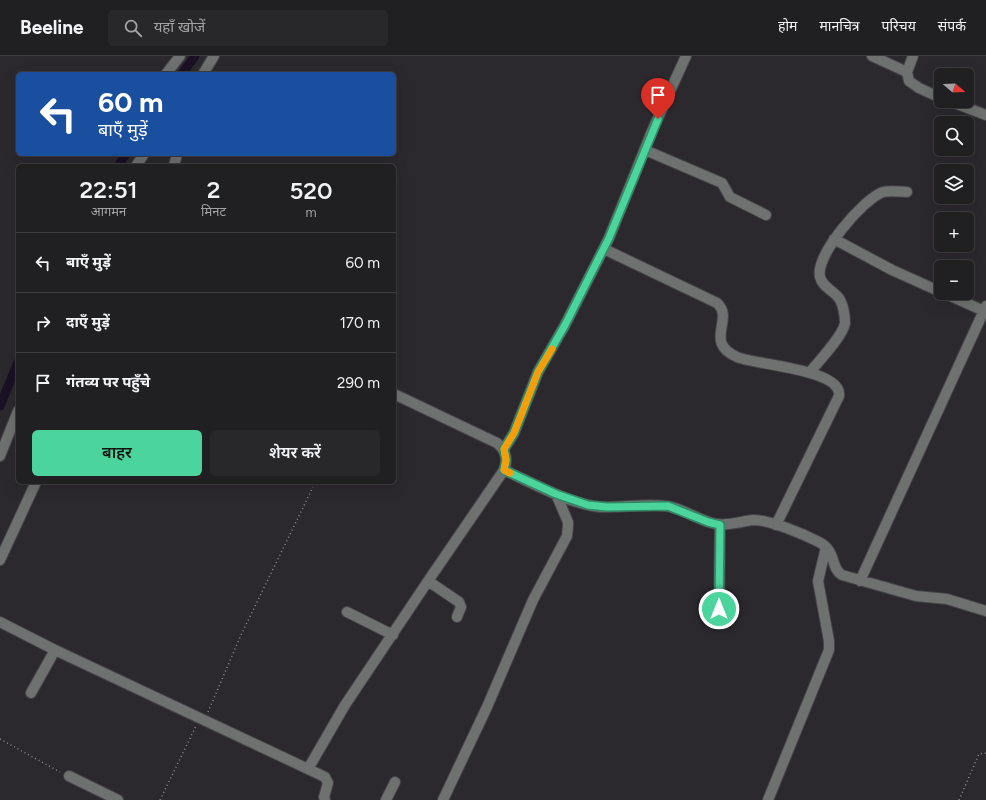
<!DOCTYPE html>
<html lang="hi">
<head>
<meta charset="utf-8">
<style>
  :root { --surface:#201f22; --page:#28272a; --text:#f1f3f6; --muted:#a2a2a5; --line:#3d3d40; --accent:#4bd49b }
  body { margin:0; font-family:Figtree,"Noto Sans Devanagari",sans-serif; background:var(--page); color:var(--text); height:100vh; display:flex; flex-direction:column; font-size:15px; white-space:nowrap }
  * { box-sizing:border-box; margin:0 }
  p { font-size:13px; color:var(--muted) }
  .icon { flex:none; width:22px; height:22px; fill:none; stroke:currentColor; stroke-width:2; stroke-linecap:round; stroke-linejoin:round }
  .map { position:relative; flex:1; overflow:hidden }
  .side { position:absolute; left:16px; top:108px; width:380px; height:320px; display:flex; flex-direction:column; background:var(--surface); border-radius:6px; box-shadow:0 4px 16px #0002,0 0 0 1px var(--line) }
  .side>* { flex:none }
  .hud { position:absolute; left:16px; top:16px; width:380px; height:84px; border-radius:6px; box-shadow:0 4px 16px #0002,0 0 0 1px var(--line); background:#1a4fa0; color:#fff; overflow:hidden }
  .needle { width:26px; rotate:109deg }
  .buttons { position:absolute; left:934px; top:12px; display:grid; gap:8px }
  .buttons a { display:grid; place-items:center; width:40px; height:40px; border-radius:6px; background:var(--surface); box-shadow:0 4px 16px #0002,0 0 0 1px var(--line); font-size:20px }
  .pin { position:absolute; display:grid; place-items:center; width:34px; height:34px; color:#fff; margin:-41px -17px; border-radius:50% 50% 50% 0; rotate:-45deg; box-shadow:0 0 4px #0007 }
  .pin .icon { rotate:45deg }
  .me { position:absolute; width:44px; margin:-22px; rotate:0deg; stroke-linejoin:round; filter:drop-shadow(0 0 3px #0008) }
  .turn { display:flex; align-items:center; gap:14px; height:84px; padding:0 16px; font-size:18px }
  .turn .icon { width:52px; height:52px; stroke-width:2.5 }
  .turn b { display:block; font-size:28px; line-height:34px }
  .eta { display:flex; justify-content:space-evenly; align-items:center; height:68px; text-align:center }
  .eta b { font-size:24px; font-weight:600; line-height:28px }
  .action { display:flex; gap:8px; margin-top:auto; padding:8px 16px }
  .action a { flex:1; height:46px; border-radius:6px; background:var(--accent); color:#111; font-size:16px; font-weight:600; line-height:46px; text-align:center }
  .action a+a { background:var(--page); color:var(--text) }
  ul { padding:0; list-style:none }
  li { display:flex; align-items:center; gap:12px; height:60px; padding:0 16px; border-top:1px solid var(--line) }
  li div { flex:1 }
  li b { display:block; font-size:15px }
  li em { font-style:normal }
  header { display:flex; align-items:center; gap:24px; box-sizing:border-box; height:56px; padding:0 20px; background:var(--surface); border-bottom:1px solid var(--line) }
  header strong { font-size:19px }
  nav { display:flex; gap:22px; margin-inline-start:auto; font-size:14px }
  .search { width:280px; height:36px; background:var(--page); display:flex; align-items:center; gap:10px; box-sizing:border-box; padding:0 14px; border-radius:6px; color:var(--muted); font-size:15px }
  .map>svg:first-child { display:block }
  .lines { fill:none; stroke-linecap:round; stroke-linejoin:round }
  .canal { stroke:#1b1125; stroke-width:9 }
  .minor-casing { stroke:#47454a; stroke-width:12 }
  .path { stroke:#8d8b8f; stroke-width:1.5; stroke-dasharray:1 3; stroke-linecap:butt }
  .minor { stroke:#6e716f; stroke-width:10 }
  .route-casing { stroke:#318a65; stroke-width:10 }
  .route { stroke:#4bd49b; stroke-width:7 }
  .slow { stroke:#f59e0b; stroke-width:7 }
</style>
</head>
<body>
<header>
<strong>Beeline</strong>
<div class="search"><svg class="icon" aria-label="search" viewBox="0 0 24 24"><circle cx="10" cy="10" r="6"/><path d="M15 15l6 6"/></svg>यहाँ खोजें</div>
<nav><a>होम</a><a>मानचित्र</a><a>परिचय</a><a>संपर्क</a></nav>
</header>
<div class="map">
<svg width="986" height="744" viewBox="0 0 986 744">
  <rect width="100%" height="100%" fill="#2b292e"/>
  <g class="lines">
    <path class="canal" d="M182 18 195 0
      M118 110 126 98
      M0 350 18 306"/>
    <g class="minor-casing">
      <path id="minor" d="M872 0 907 16
        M913 0 907 16 909 25 919 32 941 42
        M166 18 180 0
        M203 18 214 0
        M949 45 986 59
        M645 94 722 127 730 141 766 159
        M136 110 144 98
        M174 110 177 98
        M834 183 892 214 941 236
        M604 193 717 247C735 263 703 286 737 301 755 309 843 313 839 340L776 469
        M944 237 984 255
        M810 316C819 305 843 280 845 267 845 259 843 247 838 241 832 234 822 230 820 221 815 199 863 143 883 136 890 134 900 136 907 136
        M504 393 514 377 538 316 565 269 609 182 652 75 686 0
        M0 400 18 355
        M504 414C532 427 570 448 600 451 622 452 645 447 666 450 684 452 700 466 717 468 729 470 742 465 753 464 771 464 803 478 819 486 837 495 830 512 842 519L916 540 947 543 986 555
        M0 504 36 426
        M428 525 459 546 461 551 457 561
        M860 525 986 250
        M719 553 720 469
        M347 556 393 579
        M0 566 55 594 325 721 328 727 324 741 325 744
        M31 637 55 594
        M308 713 345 649 428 525 504 414C508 404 506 394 497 387L394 338
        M69 720 118 744
        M386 744 395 726
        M443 744 487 651 533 544 567 480 568 470V466L556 438
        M768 744 829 594V585L818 525 826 491"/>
    </g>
    <path class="path" d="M208 656 241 579 313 431
      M0 683 60 716
      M160 744 196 670
      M959 744 979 698 986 697"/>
    <use href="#minor" class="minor"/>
  </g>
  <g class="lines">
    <g class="route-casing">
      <path id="route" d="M658 63 609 182 565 269 538 316 514 377 504 393 506 404 504 414 556 438 588 449 607 451 668 450 708 466 720 469 719 553"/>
    </g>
    <use href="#route" class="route"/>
    <path class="slow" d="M510 417 504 414 506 404 504 393 514 377 538 316 552 293"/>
  </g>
</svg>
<div class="buttons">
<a><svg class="needle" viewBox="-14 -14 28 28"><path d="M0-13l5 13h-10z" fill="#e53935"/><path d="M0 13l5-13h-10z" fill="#a2a2a5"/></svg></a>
<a><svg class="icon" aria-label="search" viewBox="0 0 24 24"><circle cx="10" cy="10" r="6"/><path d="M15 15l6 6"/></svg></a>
<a><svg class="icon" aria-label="layers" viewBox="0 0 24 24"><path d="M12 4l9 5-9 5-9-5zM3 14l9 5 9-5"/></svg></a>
<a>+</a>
<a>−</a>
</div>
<div class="pin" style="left:658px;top:63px;background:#d93025"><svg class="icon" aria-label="arrive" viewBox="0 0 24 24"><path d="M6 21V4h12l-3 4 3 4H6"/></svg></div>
<svg class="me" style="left:719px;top:553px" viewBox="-20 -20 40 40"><circle r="17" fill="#4bd49b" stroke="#fff" stroke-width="3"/><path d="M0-11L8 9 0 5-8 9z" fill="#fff"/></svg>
<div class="hud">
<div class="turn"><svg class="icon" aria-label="left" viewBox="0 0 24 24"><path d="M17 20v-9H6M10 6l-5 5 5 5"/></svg><div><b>60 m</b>बाएँ मुड़ें</div></div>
</div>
<section class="side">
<div class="eta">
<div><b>22:51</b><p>आगमन</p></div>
<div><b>2</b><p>मिनट</p></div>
<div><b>520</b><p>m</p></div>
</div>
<ul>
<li><svg class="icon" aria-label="left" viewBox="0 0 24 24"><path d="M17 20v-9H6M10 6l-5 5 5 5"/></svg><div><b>बाएँ मुड़ें</b></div><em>60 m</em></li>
<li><svg class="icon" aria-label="right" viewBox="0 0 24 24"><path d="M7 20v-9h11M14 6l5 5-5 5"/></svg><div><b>दाएँ मुड़ें</b></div><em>170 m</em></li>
<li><svg class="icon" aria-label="arrive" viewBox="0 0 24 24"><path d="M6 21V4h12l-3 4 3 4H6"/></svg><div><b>गंतव्य पर पहुँचे</b></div><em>290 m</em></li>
</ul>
<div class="action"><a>बाहर</a><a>शेयर करें</a></div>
</section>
</div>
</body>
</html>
